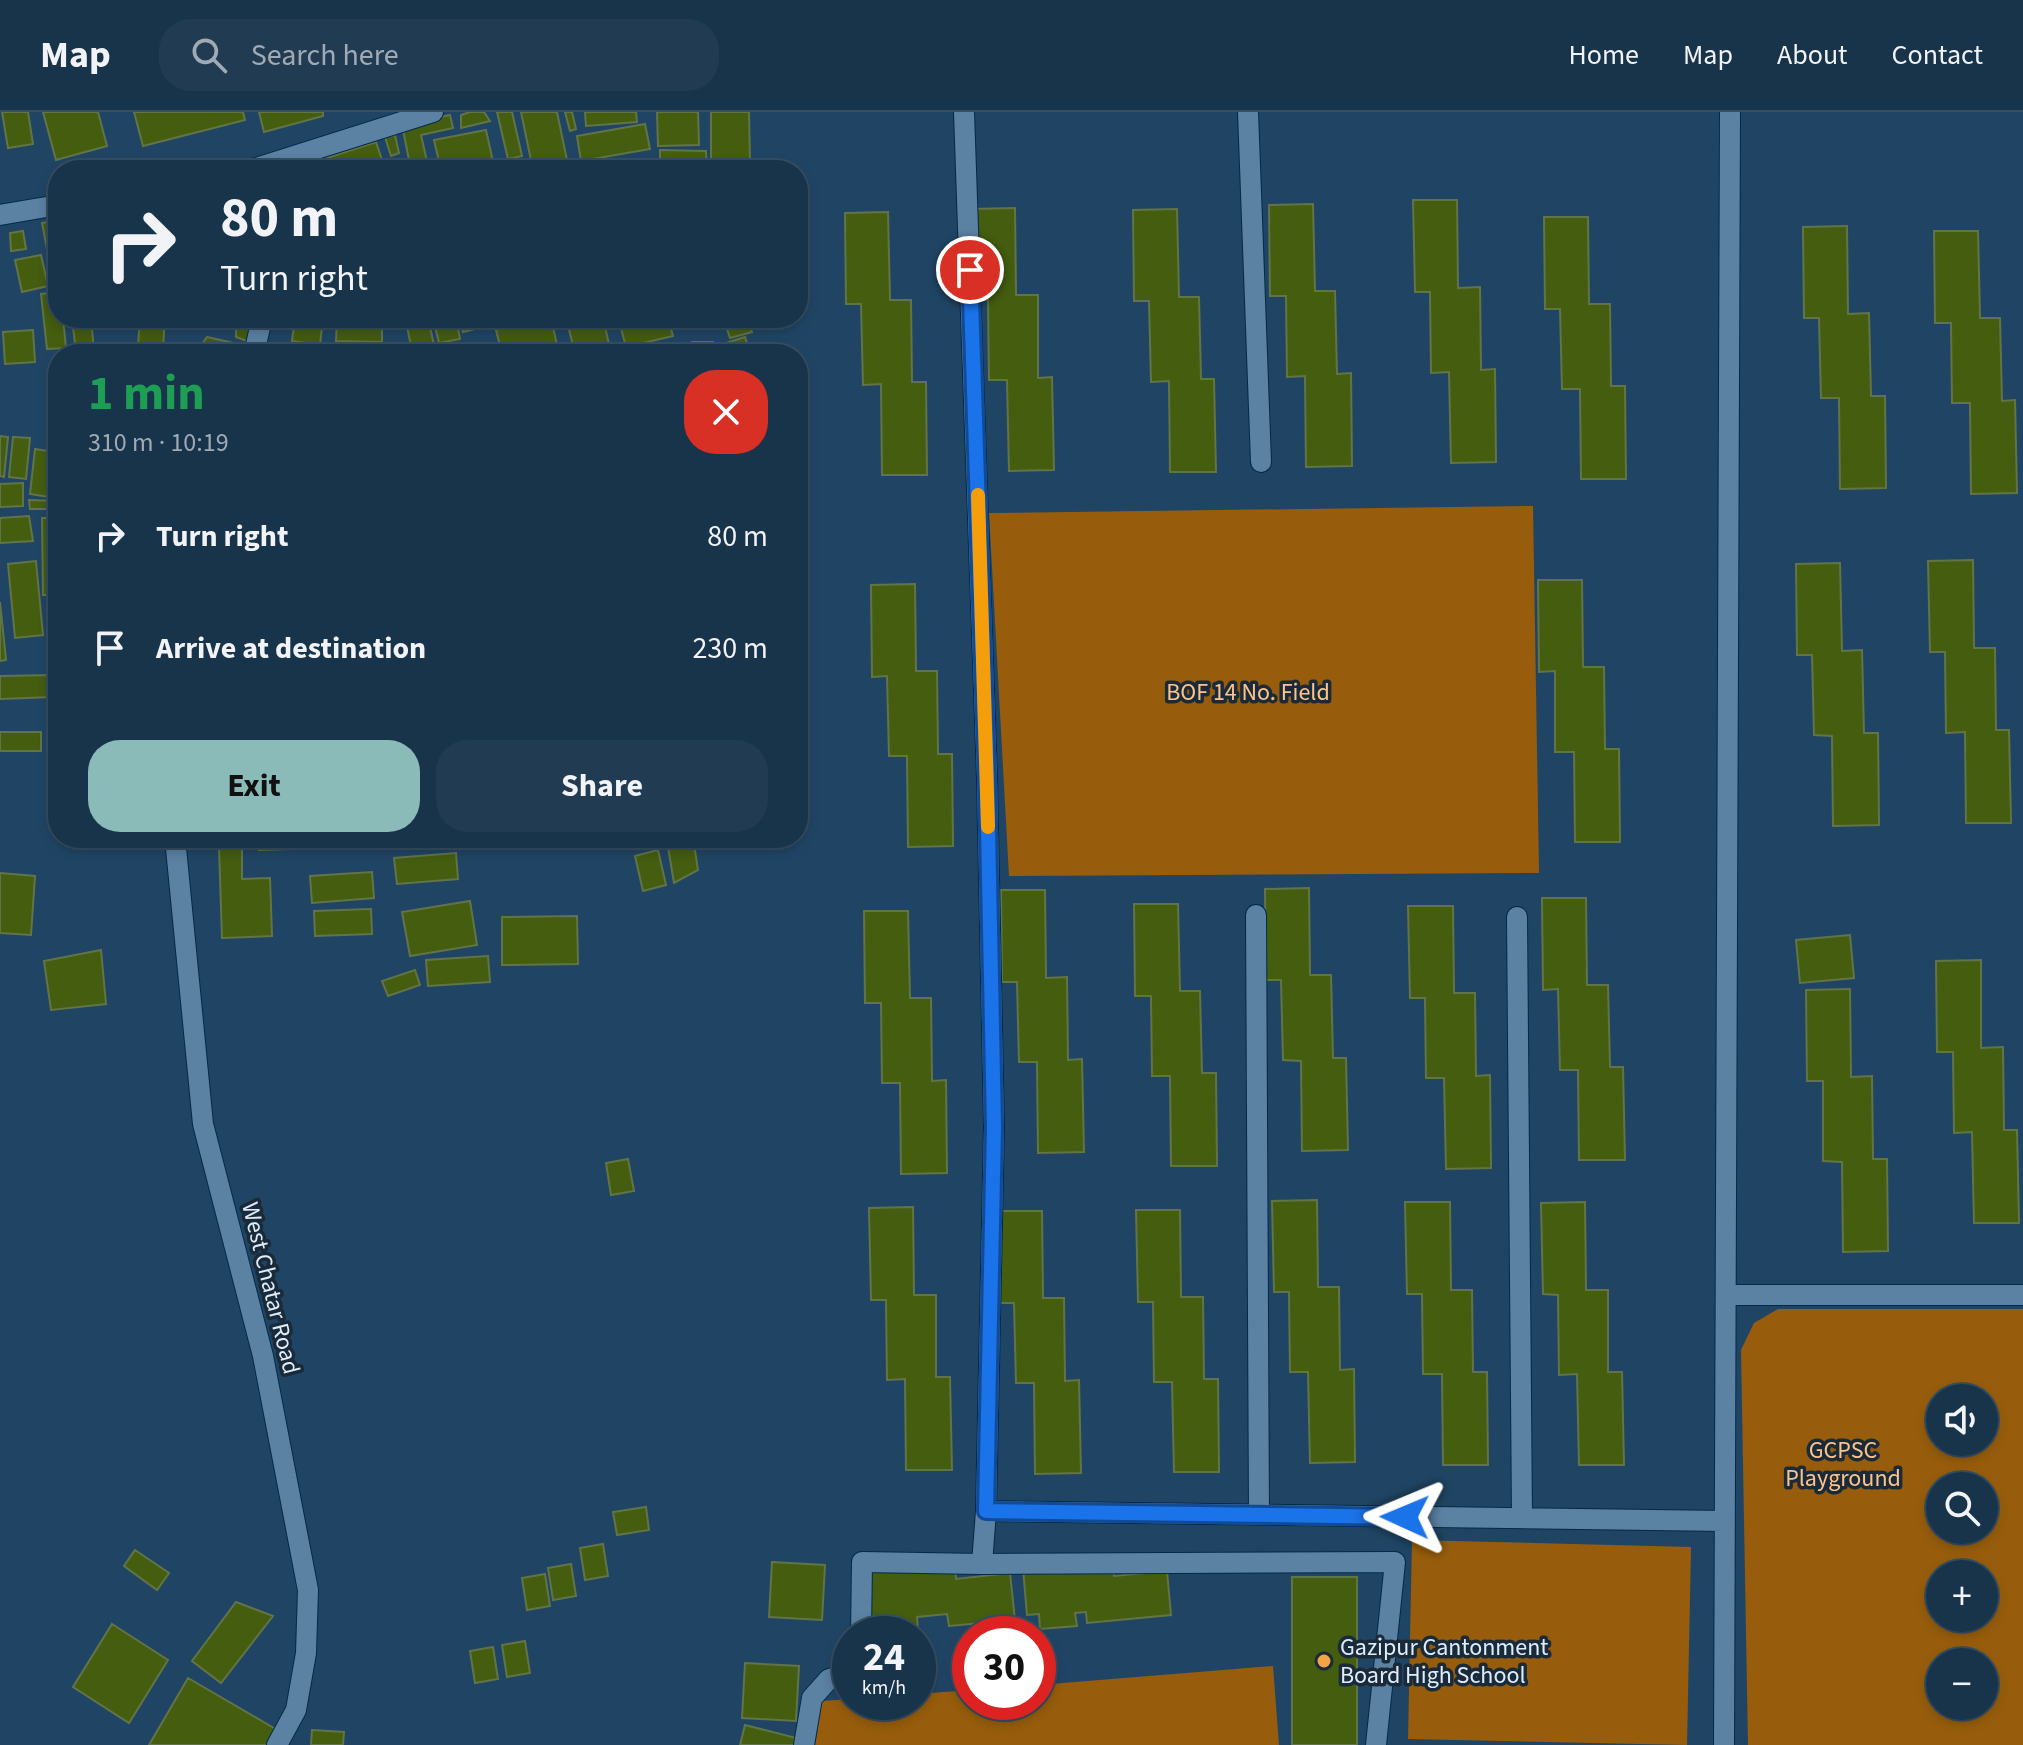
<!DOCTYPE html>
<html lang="en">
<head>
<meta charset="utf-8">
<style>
  :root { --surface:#18344b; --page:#213c52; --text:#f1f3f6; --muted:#9faab5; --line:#364f63; --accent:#8bbbb9 }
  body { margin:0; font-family:"Source Sans 3",sans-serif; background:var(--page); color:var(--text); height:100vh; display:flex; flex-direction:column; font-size:30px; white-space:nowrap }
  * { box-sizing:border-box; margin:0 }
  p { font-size:26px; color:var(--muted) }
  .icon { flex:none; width:44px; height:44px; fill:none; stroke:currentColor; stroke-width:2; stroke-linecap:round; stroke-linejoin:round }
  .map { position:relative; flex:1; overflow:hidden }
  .sheet { position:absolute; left:48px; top:232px; width:760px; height:504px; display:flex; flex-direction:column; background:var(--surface); border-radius:32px; box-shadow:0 4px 12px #0003,0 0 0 2px var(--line) }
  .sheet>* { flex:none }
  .top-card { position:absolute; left:48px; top:48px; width:760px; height:168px; border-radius:32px; box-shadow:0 4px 12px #0003,0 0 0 2px var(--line); background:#18344b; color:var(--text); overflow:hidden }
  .fabs { position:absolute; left:1926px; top:1272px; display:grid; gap:16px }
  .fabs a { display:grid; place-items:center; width:72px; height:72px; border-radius:50%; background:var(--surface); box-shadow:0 4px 12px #0003,0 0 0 2px var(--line); font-size:40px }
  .speed { position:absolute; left:832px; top:1504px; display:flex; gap:16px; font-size:40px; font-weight:700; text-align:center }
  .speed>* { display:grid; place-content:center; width:104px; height:104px; border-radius:50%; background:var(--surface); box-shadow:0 4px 12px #0003,0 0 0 2px var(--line); line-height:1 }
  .speed small { font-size:20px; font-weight:400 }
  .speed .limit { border:12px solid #d22; background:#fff; color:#111 }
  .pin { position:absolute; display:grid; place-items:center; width:68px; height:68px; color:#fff; margin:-34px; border:4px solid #fff; border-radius:50%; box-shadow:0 2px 8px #0007 }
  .me { position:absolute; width:88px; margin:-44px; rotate:271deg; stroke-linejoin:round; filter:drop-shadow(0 0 6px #0008) }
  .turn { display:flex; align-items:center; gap:28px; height:168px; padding:0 40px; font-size:36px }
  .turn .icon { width:104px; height:104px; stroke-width:2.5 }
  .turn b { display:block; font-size:56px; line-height:68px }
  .round { display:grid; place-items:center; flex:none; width:84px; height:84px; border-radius:32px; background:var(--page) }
  .headline { display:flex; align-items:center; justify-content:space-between; height:136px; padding:0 40px }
  h1 { font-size:48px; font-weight:700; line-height:60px; color:#1e9e55 }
  .primary-button { display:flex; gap:16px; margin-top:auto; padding:16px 40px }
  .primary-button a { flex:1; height:92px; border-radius:32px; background:var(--accent); color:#111; font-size:32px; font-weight:700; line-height:92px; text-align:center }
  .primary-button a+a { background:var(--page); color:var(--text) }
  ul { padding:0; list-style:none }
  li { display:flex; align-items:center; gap:24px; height:112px; padding:0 40px }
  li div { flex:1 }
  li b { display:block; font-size:30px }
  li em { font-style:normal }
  header { display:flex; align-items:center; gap:48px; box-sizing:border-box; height:112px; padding:0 40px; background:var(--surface); border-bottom:2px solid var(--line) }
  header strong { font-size:38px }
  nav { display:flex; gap:44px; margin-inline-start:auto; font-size:28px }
  .search { width:560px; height:72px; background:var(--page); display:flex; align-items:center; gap:20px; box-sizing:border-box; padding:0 28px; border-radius:32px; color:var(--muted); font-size:30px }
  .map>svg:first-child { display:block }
  .green { fill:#975d0c; fill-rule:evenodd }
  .building { fill:#445d0f; stroke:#627447; stroke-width:2 }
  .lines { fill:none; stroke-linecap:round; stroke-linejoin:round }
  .street-casing { stroke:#032a48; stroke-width:22 }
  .street { stroke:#5b81a3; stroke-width:20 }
  .route-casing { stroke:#114b97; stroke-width:20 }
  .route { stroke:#1a73e8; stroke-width:14 }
  .slow { stroke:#f59e0b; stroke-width:14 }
  .poi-dot { fill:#f4a345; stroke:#1a2a38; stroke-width:3 }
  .labels { text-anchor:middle; stroke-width:7; stroke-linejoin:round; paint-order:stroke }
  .park-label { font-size:24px; fill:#fcc48c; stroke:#1a2a38 }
  .street-label { font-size:24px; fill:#ddedfd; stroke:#1a2a38 }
  .poi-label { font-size:24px; fill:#ddedfd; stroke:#1a2a38; text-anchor:start }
</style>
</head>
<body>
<header>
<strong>Map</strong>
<div class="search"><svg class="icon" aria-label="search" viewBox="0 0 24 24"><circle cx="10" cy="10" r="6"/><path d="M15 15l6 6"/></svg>Search here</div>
<nav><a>Home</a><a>Map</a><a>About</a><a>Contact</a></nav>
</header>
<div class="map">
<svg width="2023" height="1633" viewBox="0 0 2023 1633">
  <rect width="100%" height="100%" fill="#204564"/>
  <path class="green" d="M1533 394 1539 761 1009 764 989 401Z
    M1778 1197H2023V1633H1748L1741 1238 1754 1211ZM1940 1286H1984V1330H1940ZM1940 1374H1984V1418H1940ZM1940 1462H1984V1506H1940ZM1940 1550H1984V1594H1940Z
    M1412 1428 1691 1435 1687 1633 1408 1627Z
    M1273 1554 1279 1633H815L822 1589 850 1587V1590H918V1582L970 1578V1590H1038V1573Z"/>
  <path class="building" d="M2 0H28L33 32 8 36Z
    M43 0H98L107 34 56 48Z
    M134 0H243L245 8 143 34Z
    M259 0H323V4L264 20Z
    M470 0H484L490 9 461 16V3Z
    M497 0H512L522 44 508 47Z
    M521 0H557L568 53 533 58Z
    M565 0H572L576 17 570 19Z
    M585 0H636L637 10 586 14Z
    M657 0H698L699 33 658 34Z
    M711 0H749L750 49H711Z
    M450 3 453 16 421 23 429 58H411L402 13Z
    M645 12 650 37 581 49 577 24Z
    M486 18 493 50 463 58H441L434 28Z
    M395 23 399 41 391 44 385 25Z
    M376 30 382 48 352 58H331L327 46Z
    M660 38 706 39 707 58H660Z
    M747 55V58H708V56Z
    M1413 88H1457L1458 176 1480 175 1481 258 1495 257 1496 350 1451 351 1449 260 1431 261 1430 180H1415Z
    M1313 92 1315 179H1335L1337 262 1351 261 1352 354 1306 355 1305 264 1287 265 1286 184H1270L1269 93Z
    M1015 96 1016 183H1038V266L1052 265 1054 358 1009 359 1007 268H989L988 188H973L971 97Z
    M1177 97 1179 185H1199L1201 267H1214L1216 360H1170L1169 269 1151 270 1149 189H1134L1133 98Z
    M888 100 890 188H911L912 270H926L927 363H882L881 272 863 273 861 192H846L845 101Z
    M1544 105H1588L1589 192H1610L1611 274H1625L1626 367H1581L1580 277H1562L1560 197H1545Z
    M58 108V162L52 163 42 111Z
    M1847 114 1848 202 1869 201 1871 284H1885L1886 376 1840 377 1839 286H1821L1819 206H1804L1803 115Z
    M23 119 26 137 11 139 10 121Z
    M1934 119H1978L1980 206H2000L2002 289 2015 288 2017 381 1971 382 1970 291H1952L1951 211H1935Z
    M41 143 48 174 22 180 15 148Z
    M58 180V206H63L66 236 47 237 41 182Z
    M72 206H91L94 239 76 241Z
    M140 206H165L163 236 138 233Z
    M236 206 258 213 252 231 236 225Z
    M295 206H323L320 233 292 229Z
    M337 206H382V230L336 229Z
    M405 206H428L434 233 412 238Z
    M433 206H456L460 227 439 231Z
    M460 206H519L463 220Z
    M551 206 559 242H502L496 218Z
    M566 206H603L609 232 575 241Z
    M631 206H668L673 224 626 235 619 209Z
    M679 206H717V216L706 217 703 210 679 212Z
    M748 208 752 220 730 226 726 214Z
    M33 218 35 250 5 252 3 220Z
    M207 225 238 232 235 242 199 236Z
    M745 225 749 237 726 242 723 232Z
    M692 230H713V242H692Z
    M666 233 667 242H632Z
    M283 235 339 242H282Z
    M489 236 490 242H459Z
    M0 324 8 325 4 365 0 364Z
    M13 325 30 326 26 367 9 365Z
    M35 337 55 340 49 385 30 382Z
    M23 371V394L0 395V372Z
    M29 388 58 389V397H30Z
    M29 404 33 429 0 431V406Z
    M42 406H58V483H43Z
    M1973 448 1974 536H1995L1996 618H2009L2011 711H1966L1965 620 1946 621 1945 540H1930L1928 449Z
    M36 449 43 523 15 526 8 452Z
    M1840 451 1842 539 1862 538 1864 621H1878L1879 713 1833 714 1832 624 1814 623 1812 543H1797L1796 452Z
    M1538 468H1582L1583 555H1604L1605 637H1619L1620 730H1575L1574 640H1555V559L1539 560Z
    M915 472 916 559H937L938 642H952L953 734 908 735 907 644H889L887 564 872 565 871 473Z
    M0 490 6 548 0 549Z
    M53 563V585L0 587V564Z
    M0 620H41V639H0Z
    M259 726H290V737L259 738Z
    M693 726 698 758 674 771 667 729Z
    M735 726H753L754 734 735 735Z
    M242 735V767L270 766 272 824 222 826 219 736Z
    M658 738 666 773 643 779 635 744Z
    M456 741 458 767 397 772 394 746Z
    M372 760 374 786 312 791 310 764Z
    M0 761 35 764 31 823 0 821Z
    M1309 776 1310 863H1331L1333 946H1346L1348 1038 1302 1039 1301 949 1283 948 1281 868H1266L1265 777Z
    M1001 778H1045L1046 866 1067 865 1068 948 1082 947 1084 1040 1038 1041 1037 950H1019L1017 870H1002Z
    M1542 786H1586L1587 873H1608L1610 955H1623L1625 1048H1579L1578 958H1560L1558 877 1543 878Z
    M470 789 477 833 410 844 402 800Z
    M1134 792H1178L1180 879H1200L1202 961H1216L1217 1054H1171L1170 964H1152L1151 884H1135Z
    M1408 794H1453L1454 881H1475L1476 964 1490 963 1491 1056 1446 1057 1444 966H1426L1425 886H1410Z
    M371 797 372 822 315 824 314 799Z
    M864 799H908L910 886H931L932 969 946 968 947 1061 901 1062 900 971H882L881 891H865Z
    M577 804 578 852 502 853V805Z
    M1850 823 1854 866 1800 871 1796 828Z
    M101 838 106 892 51 898 44 849Z
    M488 844 490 870 428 874 426 848Z
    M1981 848V936L2003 935 2004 1018H2017L2019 1111H1974L1972 1020 1954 1021 1953 940H1937L1936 849Z
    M415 858 420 873 388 884 382 869Z
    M1850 877 1851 965 1872 964 1873 1047H1887L1888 1139 1843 1140 1842 1050 1823 1049V969H1807L1806 878Z
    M628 1047 634 1079 611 1083 606 1051Z
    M1317 1088 1318 1175H1339L1340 1258 1354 1257 1355 1350 1310 1351 1308 1260H1290L1289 1180H1274L1272 1089Z
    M1405 1090H1450L1451 1178H1472L1473 1260H1487L1488 1353H1443L1442 1262H1423L1422 1182H1407Z
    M1585 1090 1586 1178H1608V1260H1622L1624 1353H1579L1577 1262 1559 1263 1558 1183 1543 1182 1541 1091Z
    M913 1095 914 1183H936V1265H950L952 1358H906L905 1267 887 1268 886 1188H871L869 1096Z
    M1136 1098H1180L1181 1185H1203L1204 1267H1218L1219 1360H1174L1172 1270H1154L1153 1190H1138Z
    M998 1099H1042L1043 1186H1064L1065 1269 1079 1268 1081 1361 1035 1362 1034 1271H1016L1014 1191H999Z
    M646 1395 649 1418 617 1423 613 1400Z
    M603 1432 608 1464 585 1468 580 1436Z
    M135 1438 169 1461 157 1478 124 1454Z
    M1112 1447 1114 1464 1167 1459 1171 1503 1087 1511 1086 1500 1075 1501 1077 1514 1040 1517 1039 1502 1027 1503 1023 1456Z
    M772 1450 825 1453 822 1508 769 1505Z
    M955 1450 956 1467 1010 1461 1015 1508 949 1514 947 1502 917 1505 918 1517 883 1521 882 1506 869 1507 864 1460Z
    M571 1452 576 1484 553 1488 548 1456Z
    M545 1462 550 1494 527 1498 522 1466Z
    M1292 1465H1357V1633H1292Z
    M236 1490 273 1504 221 1571 192 1549Z
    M112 1512 168 1548 129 1611 73 1575Z
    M525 1529 530 1561 507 1565 502 1533Z
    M493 1535 498 1567 475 1571 470 1539Z
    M745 1551 799 1554 796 1609 742 1606Z
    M188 1566 279 1619 271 1633H149Z
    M745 1613 796 1626 795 1633H740Z
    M312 1618 344 1620 343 1633H311Z"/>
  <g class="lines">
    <g class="street-casing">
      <path id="street" d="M964 0 987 666 994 1015 986 1399 1725 1409
        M1248 0 1261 350
        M250 58 433 0
        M0 103 58 93
        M254 242 262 206
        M175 726 203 1012 263 1244 308 1478 306 1541 296 1598 277 1633
        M1256 803 1259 1403
        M1517 805 1522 1406
        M1726 1183H2023
        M982 1452 986 1399
        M861 1522 862 1450 982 1452 1395 1450 1376 1633
        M804 1633 812 1586 829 1567 850 1561
        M1724 1633 1730 0"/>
    </g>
    <use href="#street" class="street"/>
  </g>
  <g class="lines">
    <g class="route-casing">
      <path id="route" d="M970 158 987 666 994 1015 986 1399 1405 1405"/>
    </g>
    <use href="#route" class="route"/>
    <path class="slow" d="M978 383 988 715"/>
  </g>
  <circle class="poi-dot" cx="1324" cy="1549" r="8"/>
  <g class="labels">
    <g class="park-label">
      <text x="1248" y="588">BOF 14 No. Field</text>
      <text x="1843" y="1346">GCPSC<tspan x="1843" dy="28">Playground</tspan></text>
    </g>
    <g class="street-label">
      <text transform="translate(271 1176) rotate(76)" y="8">West Chatar Road</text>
    </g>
    <g class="poi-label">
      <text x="1340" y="1543">Gazipur Cantonment<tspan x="1340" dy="28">Board High School</tspan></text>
    </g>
  </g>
</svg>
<div class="fabs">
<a><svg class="icon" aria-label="sound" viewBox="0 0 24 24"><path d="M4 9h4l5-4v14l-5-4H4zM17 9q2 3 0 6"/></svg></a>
<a><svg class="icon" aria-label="search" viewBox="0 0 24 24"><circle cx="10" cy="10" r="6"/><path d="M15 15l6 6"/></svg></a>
<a>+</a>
<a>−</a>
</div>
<div class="speed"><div>24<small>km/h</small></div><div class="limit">30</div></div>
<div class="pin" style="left:970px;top:158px;background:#d93025"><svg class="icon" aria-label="arrive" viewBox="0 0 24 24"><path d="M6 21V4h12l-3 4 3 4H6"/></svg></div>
<svg class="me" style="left:1405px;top:1405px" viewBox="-20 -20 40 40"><path d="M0-17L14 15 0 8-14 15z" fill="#1a73e8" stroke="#fff" stroke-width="4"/></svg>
<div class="top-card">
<div class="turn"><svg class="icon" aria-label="right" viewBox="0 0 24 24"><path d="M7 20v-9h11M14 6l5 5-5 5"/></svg><div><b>80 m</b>Turn right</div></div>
</div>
<section class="sheet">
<div class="headline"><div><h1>1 min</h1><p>310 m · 10:19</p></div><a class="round" style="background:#d93025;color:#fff"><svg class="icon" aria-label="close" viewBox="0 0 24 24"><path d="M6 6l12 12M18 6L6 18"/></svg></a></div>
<ul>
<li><svg class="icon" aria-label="right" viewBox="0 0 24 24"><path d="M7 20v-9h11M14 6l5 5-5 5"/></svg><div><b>Turn right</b></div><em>80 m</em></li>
<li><svg class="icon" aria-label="arrive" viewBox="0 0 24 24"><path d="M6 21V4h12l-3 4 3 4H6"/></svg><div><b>Arrive at destination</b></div><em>230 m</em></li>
</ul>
<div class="primary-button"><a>Exit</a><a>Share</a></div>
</section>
</div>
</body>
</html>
